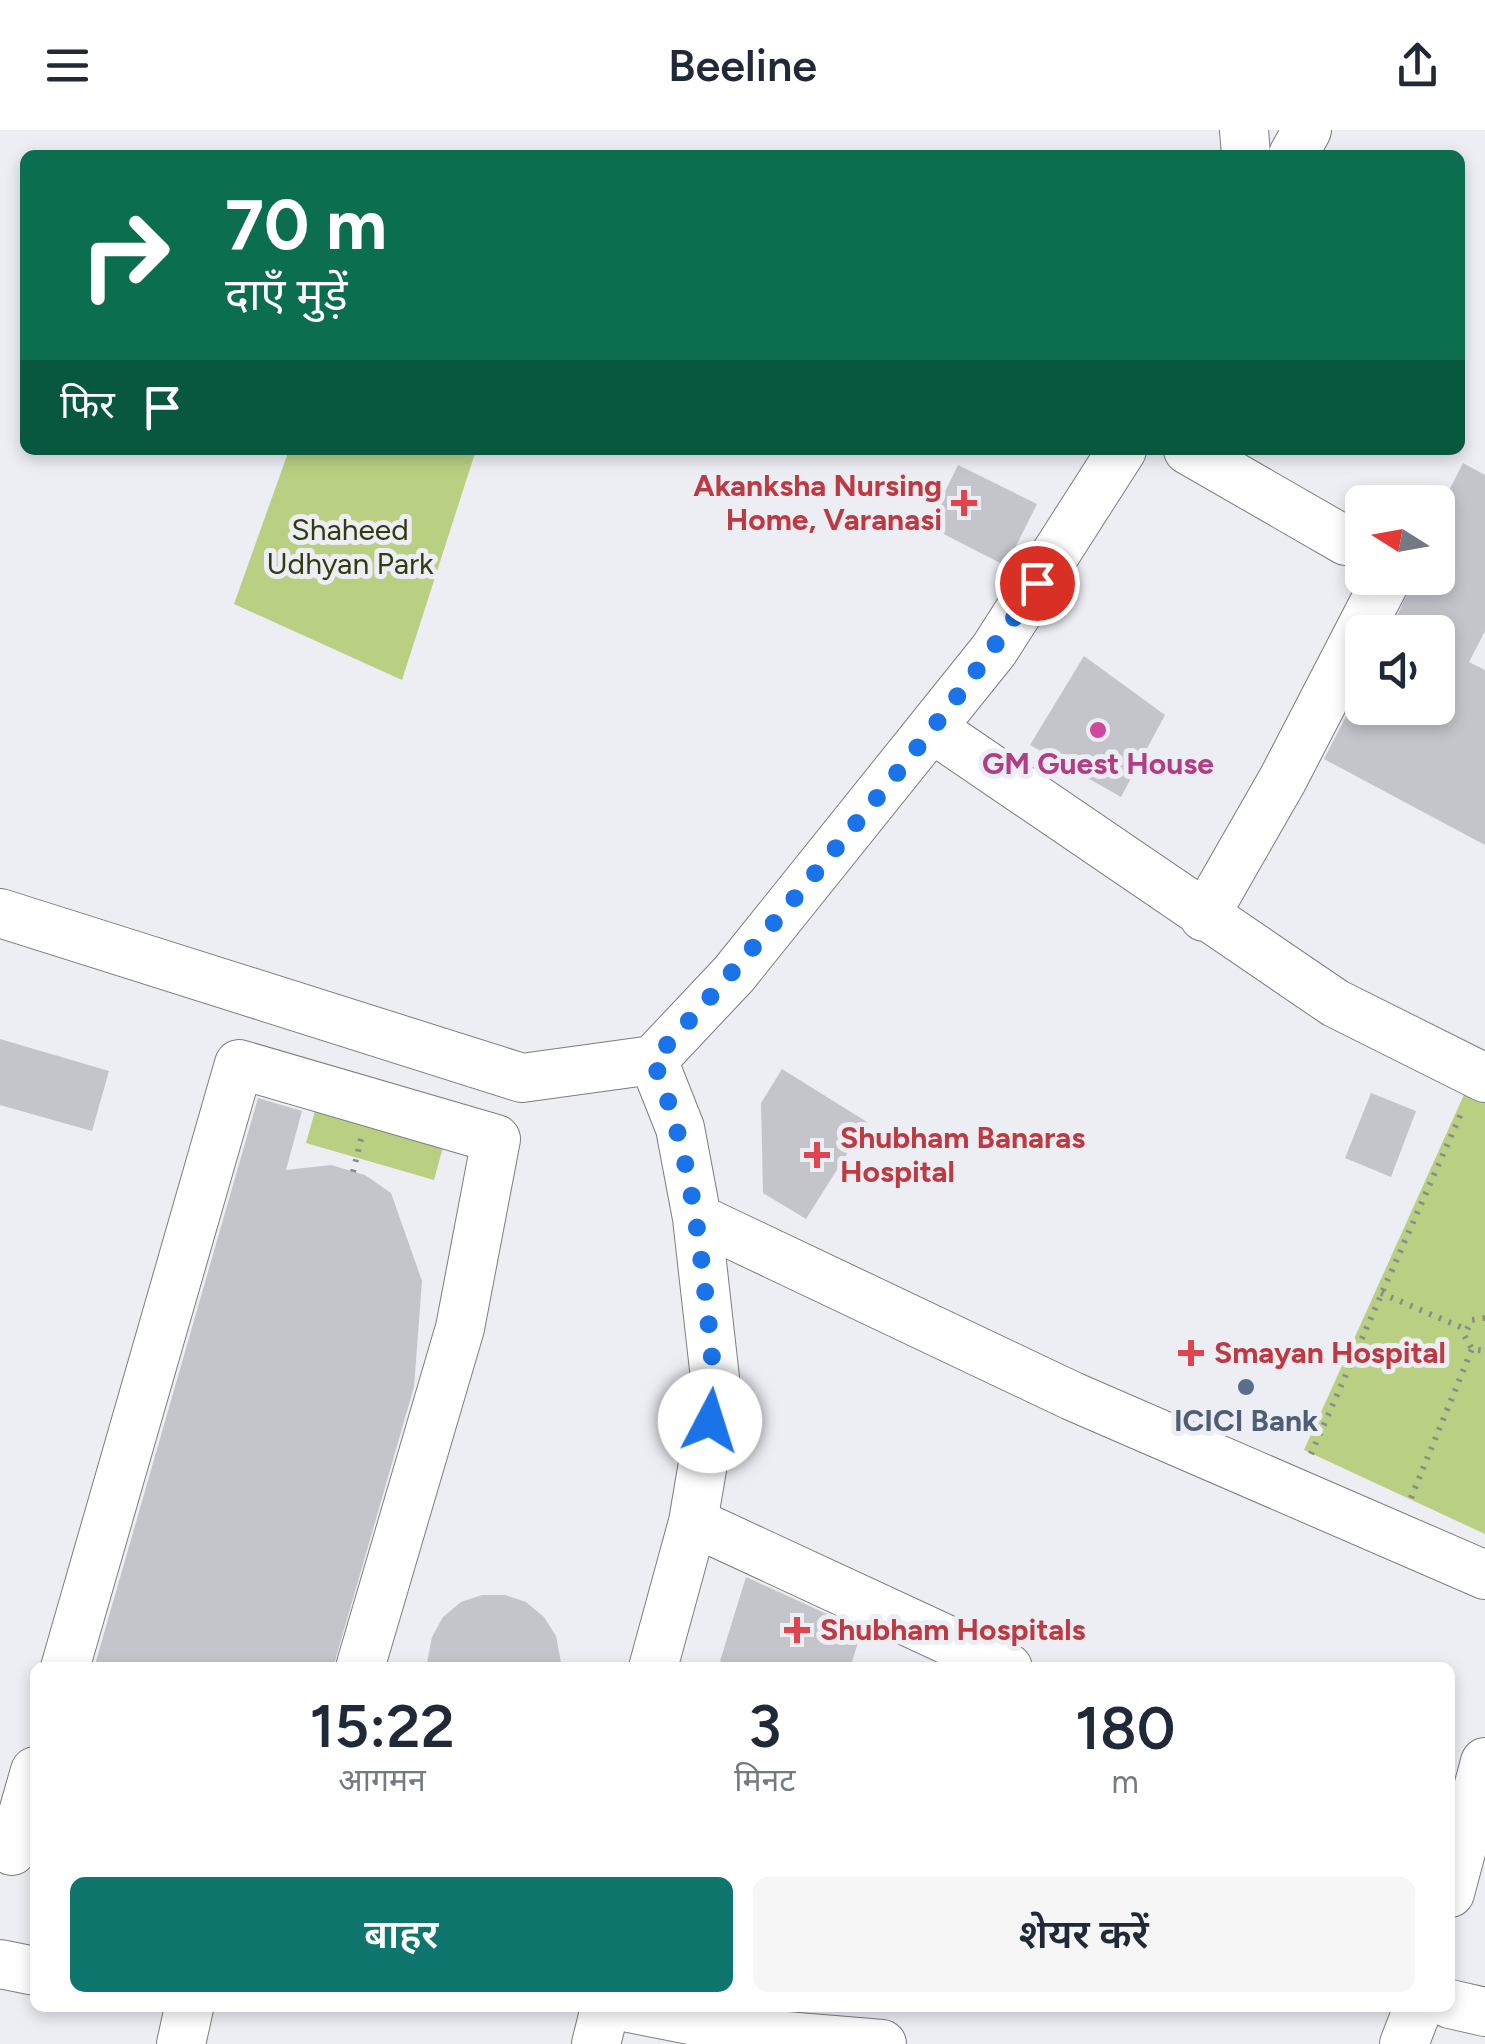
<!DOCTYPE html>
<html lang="hi">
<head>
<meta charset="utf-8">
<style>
  :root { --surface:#fff; --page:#f6f6f7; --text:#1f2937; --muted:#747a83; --accent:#0f766e }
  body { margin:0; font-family:Figtree,"Noto Sans Devanagari",sans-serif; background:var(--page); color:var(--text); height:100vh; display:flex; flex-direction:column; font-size:38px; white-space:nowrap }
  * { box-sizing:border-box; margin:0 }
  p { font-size:32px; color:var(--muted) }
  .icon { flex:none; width:55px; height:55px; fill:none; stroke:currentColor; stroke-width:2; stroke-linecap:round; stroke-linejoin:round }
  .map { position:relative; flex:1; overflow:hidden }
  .panel { position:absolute; left:30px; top:1532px; width:1425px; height:350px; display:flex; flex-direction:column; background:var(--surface); border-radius:15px; box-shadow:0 5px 15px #0003 }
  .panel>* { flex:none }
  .top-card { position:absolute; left:20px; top:20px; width:1445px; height:305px; border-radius:15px; box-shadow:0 5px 15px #0003; background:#0b6e4f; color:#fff; overflow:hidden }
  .needle { width:65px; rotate:281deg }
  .controls { position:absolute; left:1345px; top:355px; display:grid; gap:20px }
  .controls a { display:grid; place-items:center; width:110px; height:110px; border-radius:15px; background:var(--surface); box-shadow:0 5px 15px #0003; font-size:50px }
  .pin { position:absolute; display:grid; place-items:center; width:85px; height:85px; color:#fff; margin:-42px; border:5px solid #fff; border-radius:50%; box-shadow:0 2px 10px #0007 }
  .me { position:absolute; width:110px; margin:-55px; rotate:5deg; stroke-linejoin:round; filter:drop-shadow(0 0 8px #0008) }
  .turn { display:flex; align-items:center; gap:35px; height:210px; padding:0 40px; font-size:45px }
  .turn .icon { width:130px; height:130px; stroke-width:2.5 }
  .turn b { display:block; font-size:70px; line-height:85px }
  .then { display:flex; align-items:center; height:95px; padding:0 40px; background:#0003; gap:20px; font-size:38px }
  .eta { display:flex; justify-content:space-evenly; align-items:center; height:170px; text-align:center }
  .eta b { font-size:60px; font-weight:600; line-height:70px }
  .cta { display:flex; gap:20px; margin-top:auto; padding:20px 40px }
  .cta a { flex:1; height:115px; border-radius:15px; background:var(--accent); color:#fff; font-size:40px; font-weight:600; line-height:115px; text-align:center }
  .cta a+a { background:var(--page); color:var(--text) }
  header { display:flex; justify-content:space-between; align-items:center; height:130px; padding:0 40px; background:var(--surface); font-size:45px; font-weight:600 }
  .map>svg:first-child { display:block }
  .green { fill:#b9cf82 }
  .building { fill:#c3c5cb }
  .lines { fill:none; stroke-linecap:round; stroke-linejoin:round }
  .minor-casing { stroke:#7b7d82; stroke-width:50 }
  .path { stroke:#8a8b8f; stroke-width:6; stroke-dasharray:2.5 8; stroke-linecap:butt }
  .minor { stroke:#fff; stroke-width:48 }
  .route { stroke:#1a73e8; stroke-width:18; stroke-dasharray:0 32.4 }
  .health-dot { fill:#e0444e; stroke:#eceef4; stroke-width:4 }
  .hotel-dot { fill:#d1479c; stroke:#eceef4; stroke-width:4 }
  .service-dot { fill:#5c6f8a; stroke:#eceef4; stroke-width:4 }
  .labels { text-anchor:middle; stroke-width:10; stroke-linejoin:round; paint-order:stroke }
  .health-label { font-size:30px; font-weight:bold; fill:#be3a42; stroke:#eceef4; text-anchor:start }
  .park-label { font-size:30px; fill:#313b12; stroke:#eceef4 }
  .hotel-label { font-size:30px; font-weight:bold; fill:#b23c85; stroke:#eceef4 }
  .service-label { font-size:30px; font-weight:bold; fill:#4e5e75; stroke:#eceef4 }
</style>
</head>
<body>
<header><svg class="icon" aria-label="menu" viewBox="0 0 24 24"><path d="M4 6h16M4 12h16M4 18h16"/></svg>Beeline<svg class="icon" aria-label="share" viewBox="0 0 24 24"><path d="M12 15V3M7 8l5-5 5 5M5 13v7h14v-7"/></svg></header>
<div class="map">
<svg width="1485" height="1914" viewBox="0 0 1485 1914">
  <rect width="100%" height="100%" fill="#eceef4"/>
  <path class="green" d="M289 320H476L402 550 234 474Z
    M1467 958 1485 967V1404L1304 1320Z
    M317 974 445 1010 434 1050 306 1013Z"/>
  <path class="building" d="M1463 333 1485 345V501L1469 532 1485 540V715L1324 629 1362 555V578H1438V502H1390L1414 448H1438V382Z
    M958 335 1037 374 1006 436 928 396Z
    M1084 526 1165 585 1121 667 1030 615Z
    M0 909 109 941 92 1001 0 975Z
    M782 939 867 992 806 1089 763 1063 761 973Z
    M1371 963 1416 981 1391 1047 1345 1028Z
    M258 968 302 981 286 1040 331 1035 365 1045 391 1063 422 1151 414 1257 333 1538H94Z
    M746 1447 862 1500 850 1538H740L720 1531Z
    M482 1465H505L526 1472 544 1487 556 1506 562 1538H426L432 1507 443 1487 461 1472Z"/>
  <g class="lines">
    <g class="minor-casing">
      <path id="minor" d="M1244 0 1246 25
        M1293 25 1307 0
        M1188 320 1346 411
        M933 599 1335 873 1485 948
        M0 783 522 948 653 930
        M1204 787 1283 649 1387 448
        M697 1088 1072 1266 1485 1445
        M693 1392 1008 1538
        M65 1538 239 934 496 1009 460 1198 360 1538
        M653 1538 693 1392 716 1257 697 1088 680 998 653 930 734 844 994 520 1122 320
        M12 1721 35 1641
        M1450 1763 1485 1632
        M0 1834 35 1841
        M1450 1874 1485 1882
        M629 1878 761 1904 882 1914
        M181 1914 189 1878
        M596 1914 605 1878
        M1404 1914 1418 1878"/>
    </g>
    <path class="path" d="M353 1042 361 1009
      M1381 1163 1465 1199
      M1485 1188 1472 1190 1464 1205 1472 1219 1485 1221
      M1311 1324 1463 979
      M1411 1368 1472 1219"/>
    <use href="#minor" class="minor"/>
  </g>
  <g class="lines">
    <path class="route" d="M710 1291C717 1249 710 1211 706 1169 696 1081 686 1012 653 930 725 853 791 773 858 691 921 614 983 537 1037 453"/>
  </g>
  <g class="health-dot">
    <path d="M959 358h10v10h10v10h-10v10h-10v-10h-10v-10h10z"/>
    <path d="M812 1010h10v10h10v10h-10v10h-10v-10h-10v-10h10z"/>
    <path d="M1186 1208h10v10h10v10h-10v10h-10v-10h-10v-10h10z"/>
    <path d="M792 1485h10v10h10v10h-10v10h-10v-10h-10v-10h10z"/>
  </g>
  <circle class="hotel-dot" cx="1098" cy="600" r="10"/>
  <circle class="service-dot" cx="1246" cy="1257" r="10"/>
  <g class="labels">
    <g class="health-label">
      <text x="942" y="366" text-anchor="end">Akanksha Nursing<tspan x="942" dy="34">Home, Varanasi</tspan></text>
      <text x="840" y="1018">Shubham Banaras<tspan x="840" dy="34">Hospital</tspan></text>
      <text x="1214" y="1233">Smayan Hospital</text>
      <text x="820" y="1510">Shubham Hospitals</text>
    </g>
    <g class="park-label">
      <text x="350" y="410">Shaheed<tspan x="350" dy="34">Udhyan Park</tspan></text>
    </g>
    <g class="hotel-label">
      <text x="1098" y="644">GM Guest House</text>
    </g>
    <g class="service-label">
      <text x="1246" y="1301">ICICI Bank</text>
    </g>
  </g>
</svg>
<div class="controls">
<a><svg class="needle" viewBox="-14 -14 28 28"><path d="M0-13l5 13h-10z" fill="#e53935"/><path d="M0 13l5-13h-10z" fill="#747a83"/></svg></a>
<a><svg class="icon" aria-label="sound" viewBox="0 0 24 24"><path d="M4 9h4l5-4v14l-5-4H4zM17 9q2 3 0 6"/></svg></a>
</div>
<div class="pin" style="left:1037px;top:453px;background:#d93025"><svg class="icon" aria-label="arrive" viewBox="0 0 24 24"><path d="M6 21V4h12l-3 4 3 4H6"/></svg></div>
<svg class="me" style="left:710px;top:1291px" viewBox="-20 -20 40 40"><circle r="19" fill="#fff"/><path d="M0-13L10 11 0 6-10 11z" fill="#1a73e8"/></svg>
<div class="top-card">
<div class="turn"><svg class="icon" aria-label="right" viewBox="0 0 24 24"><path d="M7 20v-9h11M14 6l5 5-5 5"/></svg><div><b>70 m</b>दाएँ मुड़ें</div></div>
<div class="then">फिर<svg class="icon" aria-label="arrive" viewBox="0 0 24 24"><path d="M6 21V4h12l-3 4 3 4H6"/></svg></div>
</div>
<section class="panel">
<div class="eta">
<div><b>15:22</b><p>आगमन</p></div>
<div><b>3</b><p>मिनट</p></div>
<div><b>180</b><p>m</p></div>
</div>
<div class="cta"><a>बाहर</a><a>शेयर करें</a></div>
</section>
</div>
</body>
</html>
